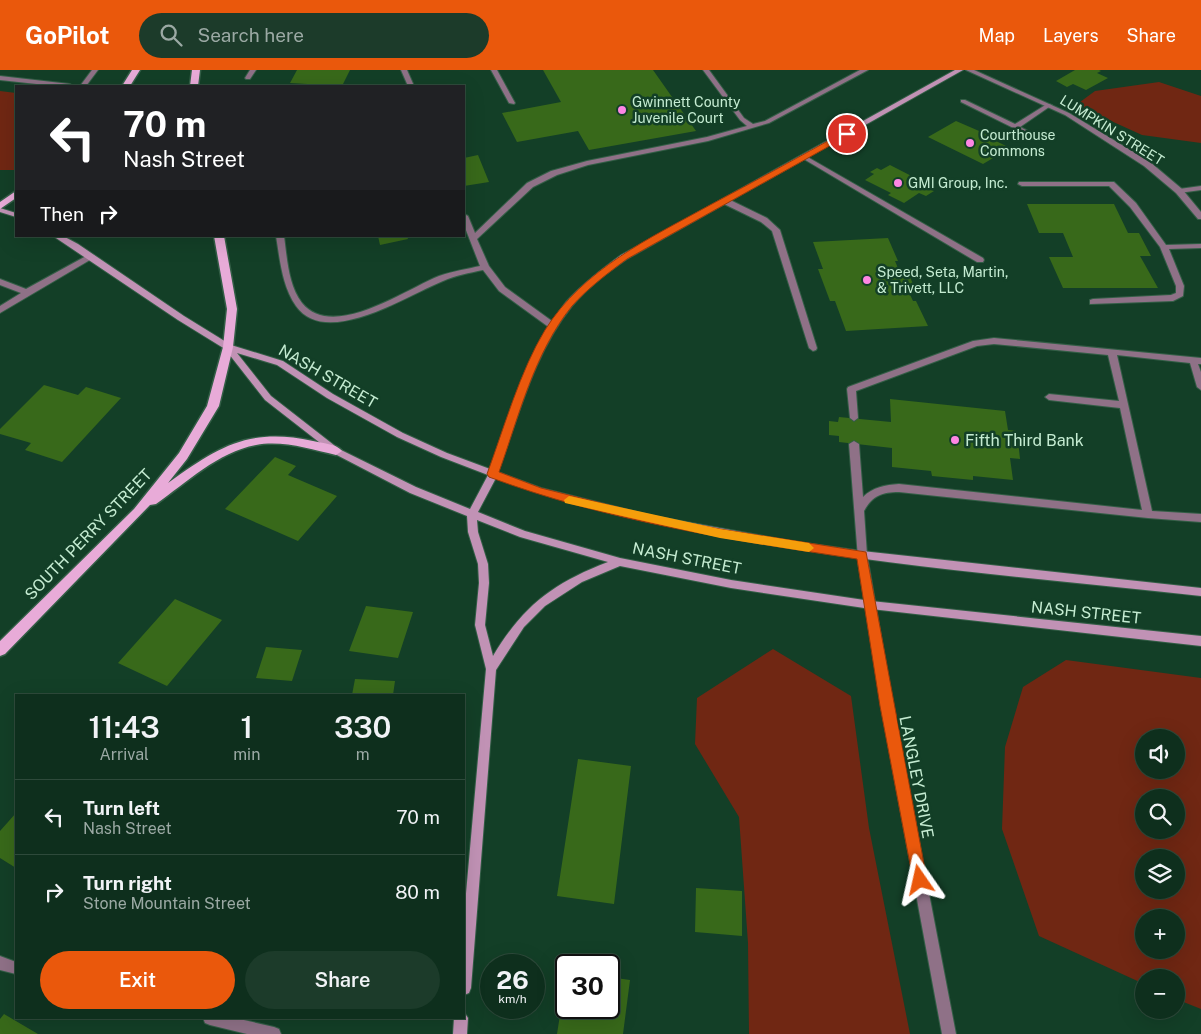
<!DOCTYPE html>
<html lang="en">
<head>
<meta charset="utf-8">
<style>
  :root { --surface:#0e2f1d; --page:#1c3b2a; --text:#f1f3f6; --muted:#9ba9a4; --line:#2e4a3b; --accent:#ea580c }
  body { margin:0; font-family:"Public Sans",sans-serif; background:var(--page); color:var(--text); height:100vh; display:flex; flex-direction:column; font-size:19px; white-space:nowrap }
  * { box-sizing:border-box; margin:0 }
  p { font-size:16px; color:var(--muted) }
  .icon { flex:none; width:28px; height:28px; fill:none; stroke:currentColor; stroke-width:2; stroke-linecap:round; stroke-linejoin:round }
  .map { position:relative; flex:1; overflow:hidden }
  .details { position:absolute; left:15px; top:624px; width:450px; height:325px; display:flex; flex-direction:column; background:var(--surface); border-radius:0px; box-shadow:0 5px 20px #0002,0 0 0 1px var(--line) }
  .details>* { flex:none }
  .guide { position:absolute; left:15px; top:15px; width:450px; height:152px; border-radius:0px; box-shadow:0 5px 20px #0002,0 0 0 1px var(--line); background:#202124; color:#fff; overflow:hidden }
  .buttons { position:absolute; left:1135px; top:659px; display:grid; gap:10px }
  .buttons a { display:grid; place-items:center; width:50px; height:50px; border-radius:50%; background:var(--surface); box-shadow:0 5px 20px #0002,0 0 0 1px var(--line); font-size:25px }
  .speed { position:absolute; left:480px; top:884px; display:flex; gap:10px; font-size:25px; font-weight:700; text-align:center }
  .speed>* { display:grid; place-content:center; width:65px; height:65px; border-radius:50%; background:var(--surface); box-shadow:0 5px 20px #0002,0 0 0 1px var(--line); line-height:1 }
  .speed small { font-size:12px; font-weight:400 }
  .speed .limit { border:2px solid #111; border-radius:8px; background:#fff; color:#111 }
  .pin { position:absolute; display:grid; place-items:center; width:42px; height:42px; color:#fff; margin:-21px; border:2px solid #fff; border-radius:50%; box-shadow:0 1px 5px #0007 }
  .me { position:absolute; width:55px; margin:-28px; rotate:349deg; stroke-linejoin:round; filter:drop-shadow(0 0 4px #0008) }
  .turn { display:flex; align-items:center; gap:18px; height:105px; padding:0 25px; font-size:22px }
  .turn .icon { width:65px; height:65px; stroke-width:2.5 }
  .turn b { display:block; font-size:35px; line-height:42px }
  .then { display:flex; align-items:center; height:48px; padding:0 25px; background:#0003; gap:10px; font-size:19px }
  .eta { display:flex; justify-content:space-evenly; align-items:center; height:85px; text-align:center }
  .eta b { font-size:30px; font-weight:600; line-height:35px }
  .button { display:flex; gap:10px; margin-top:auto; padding:10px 25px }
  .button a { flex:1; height:58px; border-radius:30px; background:var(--accent); color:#fff; font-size:20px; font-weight:600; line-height:58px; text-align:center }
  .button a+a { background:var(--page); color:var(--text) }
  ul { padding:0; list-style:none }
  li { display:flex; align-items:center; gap:15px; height:75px; padding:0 25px; border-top:1px solid var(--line) }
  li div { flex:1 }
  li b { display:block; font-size:19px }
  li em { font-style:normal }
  header { display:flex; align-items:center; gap:30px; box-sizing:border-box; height:70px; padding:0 25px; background:var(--accent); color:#fff }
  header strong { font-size:24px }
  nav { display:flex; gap:28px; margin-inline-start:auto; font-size:18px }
  .search { width:350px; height:45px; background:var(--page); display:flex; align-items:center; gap:12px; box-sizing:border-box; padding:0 18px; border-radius:28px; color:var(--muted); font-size:19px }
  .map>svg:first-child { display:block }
  .green { fill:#702713; fill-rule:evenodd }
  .building { fill:#38691a }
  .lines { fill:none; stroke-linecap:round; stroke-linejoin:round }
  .lane-casing { stroke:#335e46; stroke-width:2 }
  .street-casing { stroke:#335e46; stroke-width:2 }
  .secondary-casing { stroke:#335e46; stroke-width:2 }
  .primary-casing { stroke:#335e46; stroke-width:3 }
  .lane { fill:#8f7187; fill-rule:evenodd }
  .street { fill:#8f7187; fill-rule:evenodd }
  .secondary { fill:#c192b5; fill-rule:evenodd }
  .primary { fill:#e8abd8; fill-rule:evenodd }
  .route { fill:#ea580c; stroke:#983908 }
  .slow { fill:#f59e0b }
  .poi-dot { fill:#fd86e3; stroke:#133f27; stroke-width:2 }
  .labels { text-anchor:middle; stroke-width:5; stroke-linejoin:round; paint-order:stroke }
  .far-poi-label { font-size:14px; fill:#c5ecd2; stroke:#133f27; text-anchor:start }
  .far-street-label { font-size:14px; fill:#c5ecd2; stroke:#133f27 }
  .street-label { font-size:16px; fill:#c5ecd2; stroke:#133f27 }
  .poi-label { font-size:16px; fill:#c5ecd2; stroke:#133f27; text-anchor:start }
</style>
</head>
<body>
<header>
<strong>GoPilot</strong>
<div class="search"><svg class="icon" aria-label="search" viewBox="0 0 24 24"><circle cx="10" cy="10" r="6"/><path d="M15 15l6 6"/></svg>Search here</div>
<nav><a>Map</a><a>Layers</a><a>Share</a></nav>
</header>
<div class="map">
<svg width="1201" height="964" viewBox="0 0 1201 964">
  <rect width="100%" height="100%" fill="#133f27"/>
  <path class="green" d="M1159 12 1201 26V73L1142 65 1076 35 1095 21Z
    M0 21 16 23V99L15 100H0Z
    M773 579 851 626 869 758 910 964H749L748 873 739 747 695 674 697 628Z
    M1066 590 1201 608V939L1176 929V908H1144V914L1039 866 1002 759 1005 677 1023 617ZM1144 668H1176V700H1144ZM1144 728H1176V760H1144ZM1144 788H1176V820H1144ZM1144 848H1176V880H1144Z"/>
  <path class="building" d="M297 0H350L342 16 290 13Z
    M543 0H653L696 61 589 80 578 61 517 72 502 43 561 32Z
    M1075 0H1099L1101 1 1097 3 1108 8 1086 20 1073 14 1067 17 1056 11Z
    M956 51 993 67 990 68 1010 78 983 94 928 67Z
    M478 85 489 112 464 116V88Z
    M890 95 931 116 927 118 934 121 926 126 919 123 904 133 888 125 891 123 865 110 874 104 870 102 877 98 881 100Z
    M1027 134H1114L1128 163H1139L1151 186H1140L1158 218H1063L1049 187H1073L1063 163H1039Z
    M378 166H407L408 169 380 175Z
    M888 168 898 191H895L900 203H908L914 216H906L913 231H916L928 256 846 261 835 231H830L818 199H823L813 172Z
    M44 315 78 325 86 317 121 328 62 392 25 380 31 373 0 364V359Z
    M890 329 1005 341 1008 360 1017 361 1020 389 1010 388 1013 410 973 406V410L932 406 931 401 892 397V378L839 372V366L829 365V351L838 352 839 347 891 352Z
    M275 387 296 396 288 405 337 426 298 471 225 439Z
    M175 529 222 550 167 616 118 593Z
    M366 536 413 542 398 588 349 581Z
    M266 577 302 580 292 611 256 608Z
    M355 609 395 611 393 625H352Z
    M578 689 631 696 614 834 557 826Z
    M16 743V798L0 788V761Z
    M696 818 742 821V866L695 862Z
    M609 907 630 910 623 964H557L565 913 566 938H609Z
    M4 944 38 964H0V949Z"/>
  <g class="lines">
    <g class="lane-casing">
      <path id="lane" d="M92 0H98L86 16H80Z
        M250 0H256L250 9H246L245 8Z
        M401 0H407L414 16H408Z
        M491 0H497L515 33 514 34 509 33Z
        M703 0H709L744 48 753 54 765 51 860 0H868L769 53 708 71 588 95 557 105 533 117 477 169 489 196 505 217 556 254V258H550L499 221 483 200C469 203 456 205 443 211 408 225 326 279 296 236 282 216 280 190 276 166H284C287 187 288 215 302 233 333 271 406 219 439 206 453 201 467 199 480 196L464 155V144L468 146 475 163 527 113 551 101 587 91 707 67 747 56 740 50Z
        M0 6 70 14 73 16H55L0 10Z
        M961 30H965L1015 54 1047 34 1052 35 1020 57 1042 68 1043 69 1040 71 961 32Z
        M804 85 983 188 984 190 983 192H977L802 88 800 87Z
        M1019 112H1114L1136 133 1166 175 1201 174V178L1169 179 1184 216 1183 226 1173 231 1090 234V230L1093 229 1171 225 1176 223V216L1160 177 1130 137 1109 116H1022L1018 114Z
        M1201 116V120L1179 123 1175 121 1179 119Z
        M722 129H728L767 148 780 160 817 278 816 280 813 281 809 278 772 161 761 152 722 133Z
        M88 185H94L95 187 0 243V236L21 223 0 215V209L26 219Z
        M994 268 1201 288V294H1198L1201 302V320L1197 317 1190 293 1117 285 1152 441 1201 444V452L1148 448 899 422C882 422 872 426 864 441L867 485 866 488H858L849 374 854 371 859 374 863 427C873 417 885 415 899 414L1142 440 1120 338 1049 330 1045 327 1049 324 1119 331 1108 285 994 274 977 276 856 321 858 348 854 351 850 348 847 319 848 317 973 271Z"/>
    </g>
    <g class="street-casing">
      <path id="street" d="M966 0H974L1069 43 1150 92 1182 119 1201 142V149H1198L1176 123 1144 96 1065 45Z
        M862 481 866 482 867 485 893 636 956 964H942L881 636 857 485 858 482Z
        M0 886 16 892V904L0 900Z
        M203 948H235L274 957 279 959 281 964H247L210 955 205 953Z"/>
    </g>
    <g class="secondary-casing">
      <path id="secondary" d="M955 0H963L627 189C607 203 588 217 572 236 534 283 519 345 498 402L541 418 653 446 791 471 862 481 1201 518V526C1044 509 885 496 729 468 650 453 571 437 496 408L478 442 525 461 620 488 731 510 871 531 1201 566V576L871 539 731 518 620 496 582 512 545 536 524 557 496 600 471 918 469 923 464 925V846L486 599 475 555 479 513 478 494 468 462 467 446 410 423 333 383 265 330 225 279 178 250 53 166H63L78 174 184 246 231 275 283 291 333 324 403 363 447 383 490 399C511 341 527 281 566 232 582 214 602 199 621 185ZM237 283 277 295 327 328 397 367 441 387 488 405 470 439 416 417 339 379 271 326ZM477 450 520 467 608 492C553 513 523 536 493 586L485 555 489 513 488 494 478 462Z
        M0 138 16 143V147L0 142Z
        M464 942 468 948 467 964H453L454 948H464Z"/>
    </g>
    <g class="primary-casing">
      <path id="primary" d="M132 0H140L130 16H122Z
        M192 0H200L198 16H190Z
        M16 121V128L0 139V132Z
        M214 166H224L237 239 233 277 219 336 187 389 168 413C218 377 249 357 313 371 322 373 337 374 342 381L336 385C310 379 282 370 256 375 218 382 186 413 156 434L150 435 5 584 0 586V571L134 439 179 383 207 336 223 277 227 239Z"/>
    </g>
    <use href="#lane" class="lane"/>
    <use href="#street" class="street"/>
    <use href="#secondary" class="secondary"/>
    <use href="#primary" class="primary"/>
  </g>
  <path class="route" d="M844 62 851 64 627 189C608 203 588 218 572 236 534 283 519 346 499 402L541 418 653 446 720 459 866 482 927 810 925 815 920 817 915 815 913 810 880 636 857 489C732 470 607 451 489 407L487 404C504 358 520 301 545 260 583 199 650 168 710 135 755 111 799 87 844 62Z"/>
  <path class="slow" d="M569 426 720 459 809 473 814 478 809 482 720 468 565 433 564 430Z"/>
  <g class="poi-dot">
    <circle cx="622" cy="40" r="5"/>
    <circle cx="970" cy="73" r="5"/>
    <circle cx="898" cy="113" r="5"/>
    <circle cx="867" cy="210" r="5"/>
    <circle cx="955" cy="370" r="5"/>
  </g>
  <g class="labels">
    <g class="far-poi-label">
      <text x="632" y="37">Gwinnett County<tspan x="632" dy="16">Juvenile Court</tspan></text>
      <text x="980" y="70">Courthouse<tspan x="980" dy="16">Commons</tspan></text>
      <text x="908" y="118">GMI Group, Inc.</text>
      <text x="877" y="207">Speed, Seta, Martin,<tspan x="877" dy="16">&amp; Trivett, LLC</tspan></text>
    </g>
    <g class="far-street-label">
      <text transform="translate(1112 60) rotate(32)" y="5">LUMPKIN STREET</text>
    </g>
    <g class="street-label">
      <text transform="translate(328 306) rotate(30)" y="6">NASH STREET</text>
      <text transform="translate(88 464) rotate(-46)" y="6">SOUTH PERRY STREET</text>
      <text transform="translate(687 488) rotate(11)" y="6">NASH STREET</text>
      <text transform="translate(1086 542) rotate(6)" y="6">NASH STREET</text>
      <text transform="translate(917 707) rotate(79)" y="6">LANGLEY DRIVE</text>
    </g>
    <g class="poi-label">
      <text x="965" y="376">Fifth Third Bank</text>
    </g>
  </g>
</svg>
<div class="buttons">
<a><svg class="icon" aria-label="sound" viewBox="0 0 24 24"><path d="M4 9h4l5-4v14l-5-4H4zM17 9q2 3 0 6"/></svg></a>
<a><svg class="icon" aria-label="search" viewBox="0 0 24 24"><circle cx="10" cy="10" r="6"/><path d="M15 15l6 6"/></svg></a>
<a><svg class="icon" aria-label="layers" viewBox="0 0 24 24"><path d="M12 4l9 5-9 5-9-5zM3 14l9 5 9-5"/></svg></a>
<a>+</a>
<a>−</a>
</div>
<div class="speed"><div>26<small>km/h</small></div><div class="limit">30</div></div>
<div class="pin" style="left:847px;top:64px;background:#d93025"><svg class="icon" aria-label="arrive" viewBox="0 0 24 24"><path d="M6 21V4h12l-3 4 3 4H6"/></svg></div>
<svg class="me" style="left:920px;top:810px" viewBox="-20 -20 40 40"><path d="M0-17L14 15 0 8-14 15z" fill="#ea580c" stroke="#fff" stroke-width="4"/></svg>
<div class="guide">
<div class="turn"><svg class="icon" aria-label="left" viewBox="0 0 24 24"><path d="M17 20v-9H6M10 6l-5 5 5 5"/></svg><div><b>70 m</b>Nash Street</div></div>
<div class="then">Then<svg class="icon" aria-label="right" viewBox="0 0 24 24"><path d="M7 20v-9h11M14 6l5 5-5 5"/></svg></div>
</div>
<section class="details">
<div class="eta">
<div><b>11:43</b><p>Arrival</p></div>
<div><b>1</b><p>min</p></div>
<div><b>330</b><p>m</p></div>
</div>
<ul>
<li><svg class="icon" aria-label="left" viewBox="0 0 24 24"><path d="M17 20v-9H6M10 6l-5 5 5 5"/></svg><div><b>Turn left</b><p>Nash Street</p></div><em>70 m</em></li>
<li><svg class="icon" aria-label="right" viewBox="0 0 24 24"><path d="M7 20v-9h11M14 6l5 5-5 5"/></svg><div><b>Turn right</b><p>Stone Mountain Street</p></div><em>80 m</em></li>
</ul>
<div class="button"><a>Exit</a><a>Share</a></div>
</section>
</div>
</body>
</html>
